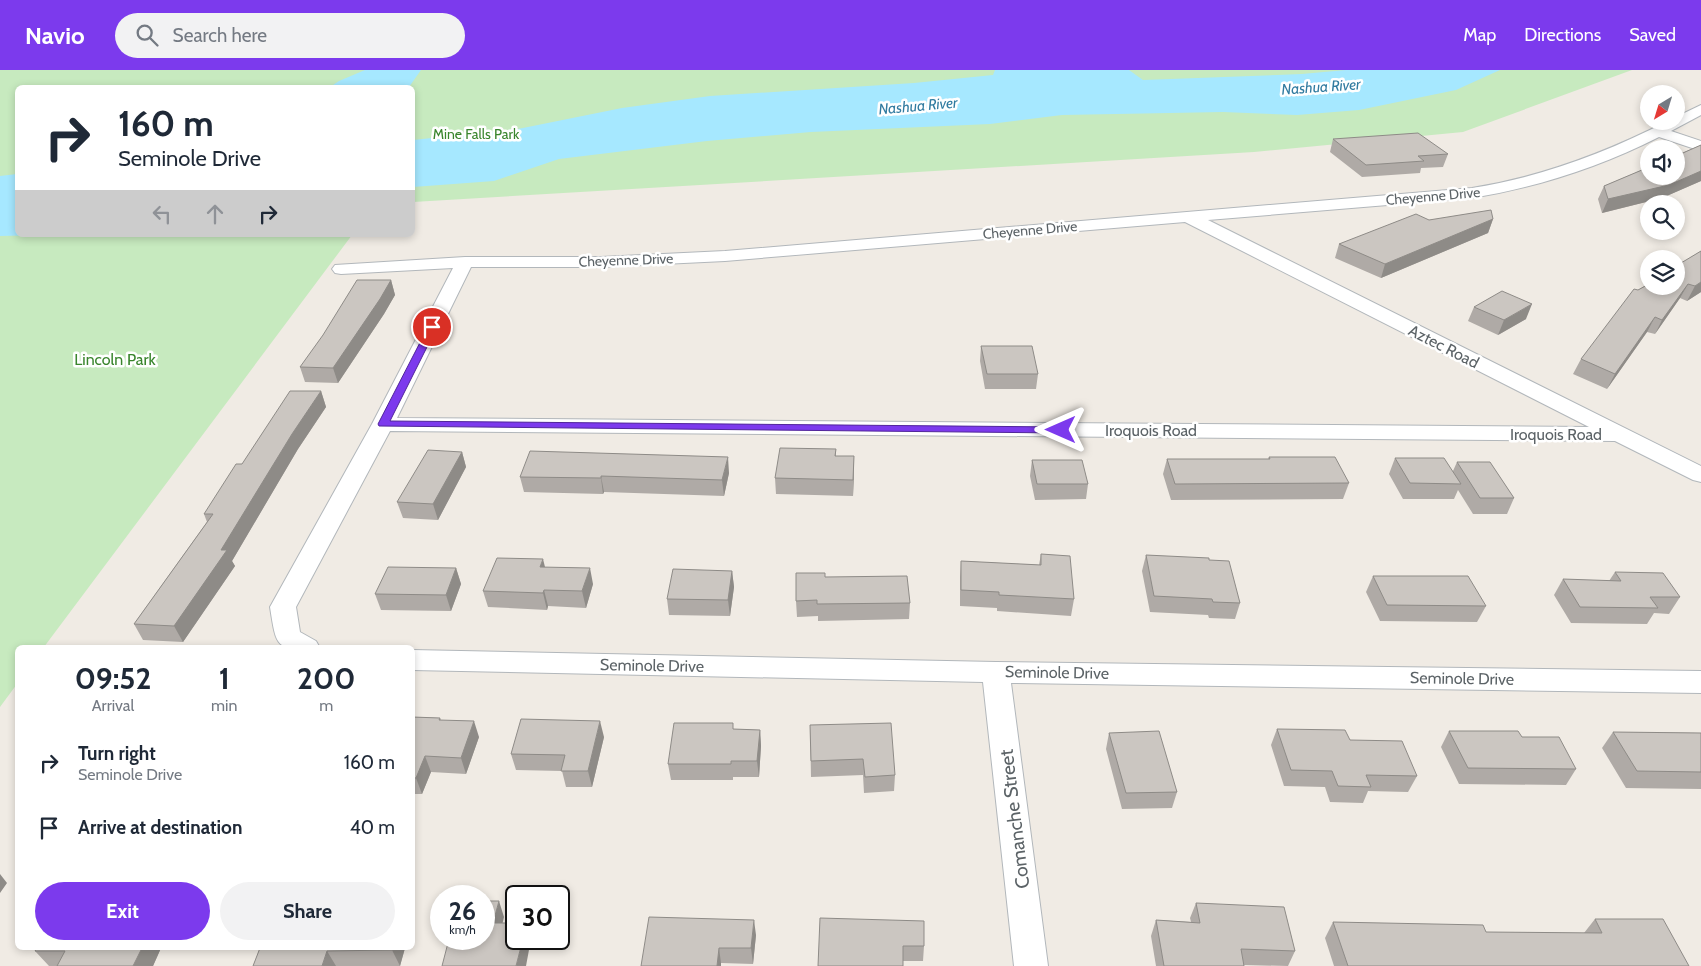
<!DOCTYPE html>
<html lang="en">
<head>
<meta charset="utf-8">
<style>
  :root { --surface:#fff; --page:#f2f2f3; --text:#1f2937; --muted:#747a83; --accent:#7c3aed }
  body { margin:0; font-family:Cabin,sans-serif; background:var(--page); color:var(--text); height:100vh; display:flex; flex-direction:column; font-size:19px; white-space:nowrap }
  * { box-sizing:border-box; margin:0 }
  p { font-size:16px; color:var(--muted) }
  .icon { flex:none; width:28px; height:28px; fill:none; stroke:currentColor; stroke-width:2; stroke-linecap:round; stroke-linejoin:round }
  .map { position:relative; flex:1; overflow:hidden }
  .panel { position:absolute; left:15px; top:575px; width:400px; height:305px; display:flex; flex-direction:column; background:var(--surface); border-radius:8px; box-shadow:0 2px 8px #0003 }
  .panel>* { flex:none }
  .top-card { position:absolute; left:15px; top:15px; width:400px; height:152px; border-radius:8px; box-shadow:0 2px 8px #0003; background:#fff; color:var(--text); overflow:hidden }
  .needle { width:32px; rotate:218deg }
  .fabs { position:absolute; left:1640px; top:15px; display:grid; gap:10px }
  .fabs a { display:grid; place-items:center; width:45px; height:45px; border-radius:50%; background:var(--surface); box-shadow:0 2px 8px #0003; font-size:25px }
  .speed { position:absolute; left:430px; top:815px; display:flex; gap:10px; font-size:25px; font-weight:700; text-align:center }
  .speed>* { display:grid; place-content:center; width:65px; height:65px; border-radius:50%; background:var(--surface); box-shadow:0 2px 8px #0003; line-height:1 }
  .speed small { font-size:12px; font-weight:400 }
  .speed .limit { border:2px solid #111; border-radius:8px; background:#fff; color:#111 }
  .pin { position:absolute; display:grid; place-items:center; width:42px; height:42px; color:#fff; margin:-21px; border:2px solid #fff; border-radius:50%; box-shadow:0 1px 5px #0007 }
  .me { position:absolute; width:55px; margin:-28px; rotate:270deg; stroke-linejoin:round; filter:drop-shadow(0 0 4px #0008) }
  .turn { display:flex; align-items:center; gap:18px; height:105px; padding:0 20px; font-size:22px }
  .turn .icon { width:65px; height:65px; stroke-width:2.5 }
  .turn b { display:block; font-size:35px; line-height:42px }
  .lanes { display:flex; align-items:center; height:48px; padding:0 20px; background:#0003; justify-content:center; gap:25px; direction:ltr }
  .lanes .off { opacity:.35 }
  .eta { display:flex; justify-content:space-evenly; align-items:center; height:85px; text-align:center }
  .eta b { font-size:30px; font-weight:800; line-height:35px }
  .cta { display:flex; gap:10px; margin-top:auto; padding:10px 20px }
  .cta a { flex:1; height:58px; border-radius:30px; background:var(--accent); color:#fff; font-size:20px; font-weight:800; line-height:58px; text-align:center }
  .cta a+a { background:var(--page); color:var(--text) }
  ul { padding:0; list-style:none }
  li { display:flex; align-items:center; gap:15px; height:65px; padding:0 20px }
  li div { flex:1 }
  li b { display:block; font-size:19px }
  li em { font-style:normal }
  header { display:flex; align-items:center; gap:30px; box-sizing:border-box; height:70px; padding:0 25px; background:var(--accent); color:#fff }
  header strong { font-size:24px }
  nav { display:flex; gap:28px; margin-inline-start:auto; font-size:18px }
  .search { width:350px; height:45px; background:var(--page); display:flex; align-items:center; gap:12px; box-sizing:border-box; padding:0 18px; border-radius:28px; color:var(--muted); font-size:19px }
  .map>svg:first-child { display:block }
  .green { fill:#c7eabf }
  .water { fill:#a6e8ff }
  .lines { fill:none; stroke-linecap:round; stroke-linejoin:round }
  .street-casing { stroke:#b2b7bb; stroke-width:2 }
  .street { fill:#fff; fill-rule:evenodd }
  .wall { fill:#afaaa6 }
  .shaded-wall { fill:#8e8b87 }
  .building { fill:#cbc6c1; stroke:#8e8b87 }
  .route { fill:#7c3aed; stroke:#51269a }
  .labels { text-anchor:middle; stroke-width:5; stroke-linejoin:round; paint-order:stroke }
  .far-park-label { font-size:14px; fill:#39852d; stroke:#fff }
  .far-street-label { font-size:14px; fill:#5c6367; stroke:#fff }
  .far-water-label { font-size:15px; font-style:italic; fill:#317ba0; stroke:#fff }
  .street-label { font-size:16px; fill:#5c6367; stroke:#fff }
  .park-label { font-size:16px; fill:#39852d; stroke:#fff }
  .near-street-label { font-size:19px; fill:#5c6367; stroke:#fff }
</style>
</head>
<body>
<header>
<strong>Navio</strong>
<div class="search"><svg class="icon" aria-label="search" viewBox="0 0 24 24"><circle cx="10" cy="10" r="6"/><path d="M15 15l6 6"/></svg>Search here</div>
<nav><a>Map</a><a>Directions</a><a>Saved</a></nav>
</header>
<div class="map">
<svg width="1701" height="896" viewBox="0 0 1701 896">
  <rect width="100%" height="100%" fill="#f0ebe4"/>
  <path class="green" d="M0 0H1632L1463 62 1254 82 413 132 412 18H18V165H352L44 577 18 578 17 614 0 637Z"/>
  <path class="water" d="M365 0H421L409 17H330L339 11Z
    M995 0H1129L1143 10 1302 4 1346 0H1500L1456 20 1359 40 1297 45 1223 42 1062 45 990 54 811 62 707 71 559 89 494 111 413 117V70L518 59 622 38 710 26 914 13 993 5Z
    M17 104 18 165H44L0 166V106Z"/>
  <g class="lines">
    <g class="street-casing">
      <path id="street" d="M1701 35V45L1671 61 1701 71V81L1659 67C1600 97 1538 117 1472 128L1208 150 1701 396V412L1693 410 1615 371 390 361 296 537 300 562 316 571 320 578C276 578 277 582 270 537L372 354 453 198 341 204 335 203 332 199 335 195 465 187H601L725 181 1472 118C1542 107 1605 83 1668 51H1676V47ZM1185 152 1589 357 397 348 471 197H601L725 191Z
        M412 580 996 592 1701 601V623L1011 613 1048 896H1014L983 612 412 600Z"/>
    </g>
    <use href="#street" class="street"/>
  </g>
  <path class="wall" d="M1333 69 1448 84 1443 97 1421 98 1420 103 1362 107 1330 82Z
    M1701 75V111L1662 128 1602 143 1598 129 1604 116Z
    M1493 149 1488 163 1381 208 1335 188 1339 174 1429 150Z
    M1701 181V222L1687 231 1680 228 1655 264 1647 262 1607 319 1573 304 1581 289 1638 220Z
    M391 210 395 225 384 244 338 313 305 312 300 297Z
    M1474 237 1526 249 1498 265 1468 251Z
    M981 276 1038 304 1036 319H985L980 291Z
    M321 321 326 337 298 379 232 491 235 496 183 572 143 570 134 554 207 452 204 444 242 394Z
    M836 379V386H854L853 426 776 424 775 408Z
    M462 382 466 397 438 450 403 448 397 432Z
    M1269 387 1349 413 1343 429 1171 430 1163 404 1167 389H1268Z
    M1395 388 1453 401 1457 392 1514 428 1507 444H1473L1458 420 1454 429H1403L1389 404Z
    M1032 390 1088 414 1086 429 1035 430 1030 406Z
    M729 403 724 426 604 422 603 424 524 422 520 407Z
    M1041 484 1074 529 1071 546 997 541V538L960 536V507L961 491 1039 495Z
    M1146 485 1209 490 1240 533 1235 549 1209 548 1208 545 1150 542 1142 501Z
    M545 497 593 514 586 538 548 536 547 540 488 537 483 521Z
    M456 498 461 514 451 541 381 540 375 524Z
    M732 501 734 517 730 546 669 545 667 529Z
    M1615 502 1680 527 1669 544 1654 543 1647 554 1571 553 1554 525 1563 509 1609 511Z
    M1373 506 1486 536 1477 552 1380 551 1366 522Z
    M825 507 910 533 909 549 818 551V546L797 547 796 531Z
    M412 647 440 648 441 650 479 667 466 704 431 702 422 724H412Z
    M810 655 895 705 894 721 864 723 863 705 811 707Z
    M734 659 760 660 761 676 759 707H733V710H671L668 694Z
    M1277 659 1350 670 1417 706 1408 722 1368 721 1363 733 1330 732 1325 717 1284 716 1271 675Z
    M1449 661 1522 667 1576 699 1566 715 1459 714 1441 677Z
    M1613 662 1701 663V719L1626 718 1602 678Z
    M1109 663 1177 722 1172 738 1122 739 1106 679Z
    M604 667 592 717H566L562 701 516 700 511 684Z
    M1196 833 1295 881 1288 896 1244 895V896H1156L1151 866 1156 850 1191 852 1190 848Z
    M820 848 924 876 923 891H903Z
    M1595 849 1689 896H1334L1325 868 1333 852 1486 862 1584 863Z
    M756 865 753 894 721 893V896H641Z
    M37 878H161L153 896H49L35 881Z
    M260 878H405L400 896H253Z"/>
  <path class="shaded-wall" d="M1701 101V111L1662 128 1602 143 1608 129Z
    M1493 149 1488 163 1381 208 1385 194Z
    M391 210 395 225 384 244 338 313 333 298Z
    M1701 212V222L1687 231 1695 216Z
    M1688 214 1680 228 1655 264 1662 250Z
    M1532 234 1526 249 1498 265 1504 250Z
    M1655 247 1647 262 1607 319 1615 304Z
    M321 321 326 337 298 379 232 491 235 496 183 572 174 556 292 364Z
    M462 382 466 397 438 450 433 434Z
    M854 386V402L853 426V410Z
    M728 387 729 403 724 426 722 410Z
    M601 406 604 422 603 424 601 408Z
    M543 489 547 505 540 497Z
    M456 498 461 514 451 541 446 525Z
    M590 498 593 514 586 538 582 521Z
    M732 501 734 517 730 546 728 530Z
    M544 520 548 536 547 540 543 523Z
    M474 651 479 667 466 704 461 688Z
    M600 651 604 667 592 717 588 701Z
    M760 660 761 676 759 707 757 691Z
    M425 686 431 702 422 724 416 708Z
    M0 804 7 813 0 823Z
    M499 831 504 847 499 868 493 853Z
    M412 839 415 845 412 854Z
    M754 850 756 865 753 894 751 878Z
    M523 869H531L526 896H516Z
    M142 878H161L153 896H133Z
    M393 878H405L400 896 392 880Z
    M719 878 721 893V896H717Z
    M327 881 336 896H322Z"/>
  <path class="building" d="M1418 63 1448 84 1418 86 1424 91 1366 95 1333 69Z
    M1701 75V101L1669 115 1608 129 1604 116 1649 97V106H1676V86Z
    M1491 140 1493 149 1385 194 1339 174 1416 144 1429 150Z
    M1701 181V212L1695 216 1688 214 1662 250 1655 247 1615 304 1581 289 1634 219 1638 220 1649 214V216H1676V196Z
    M357 210H391L380 229 333 298 300 297 323 265Z
    M1502 221 1532 234 1504 250 1474 237Z
    M981 276H1032L1038 304H987Z
    M290 321H321L292 364 221 480H227L174 556 134 554 213 444H204L236 394H242Z
    M780 378 836 379 835 386H854L853 410 775 408Z
    M428 380 462 382 433 434 397 432Z
    M530 381 728 387 722 410 601 406V408L520 407Z
    M1269 387H1335L1349 413 1175 414 1167 389H1270Z
    M1395 388H1444L1461 414 1410 413Z
    M1032 390H1082L1088 414H1037Z
    M1457 392H1490L1514 428H1480Z
    M1041 484 1070 486 1074 529 999 525V522L961 520V491L1041 495Z
    M1146 485 1209 488V490L1229 491 1240 533 1213 532 1212 529 1154 526Z
    M497 488 543 489 540 497 590 498 582 521 544 520 543 523 483 521Z
    M388 497 456 498 446 525 375 524Z
    M673 499 732 501 728 530 667 529Z
    M1615 502 1663 503 1680 527H1650L1658 538 1580 537 1563 509 1621 511Z
    M796 503H825V507L907 506 910 533 817 534V530L796 531Z
    M1373 506H1468L1486 536 1387 535Z
    M412 647 440 648 439 650 474 651 461 688 425 686 416 708H412Z
    M521 649 600 651 588 701H561L565 685 511 684Z
    M674 653H733V659L760 660 757 691H731V694H668Z
    M891 653 895 705 865 707 863 689 811 691 810 655Z
    M1277 659 1345 660 1350 670 1402 671 1417 706 1366 705 1371 717 1338 716 1332 701 1291 700Z
    M1159 661 1177 722 1126 723 1109 663Z
    M1449 661H1518L1522 667H1559L1576 699 1468 698Z
    M1613 662 1701 663V702L1637 701Z
    M484 831H499L493 853H516V869H523L516 896H442L449 869H484Z
    M1196 833 1284 837 1295 881 1241 879 1244 896H1164L1156 850 1200 853Z
    M649 847 754 850 751 878H719L717 896H641Z
    M820 848 924 851V876H903V896H818Z
    M1595 849H1663L1689 896H1348L1333 852 1483 855 1486 862 1602 863Z
    M37 878H142L133 896H57L65 881H35Z
    M260 878H393L392 880 327 881 322 896H253Z"/>
  <path class="route" d="M432 254 437 257 390 351 1061 357 1066 360 1061 363 379 356 378 354 428 257Z"/>
  <g class="labels">
    <g class="far-park-label">
      <text x="476" y="69">Mine Falls Park</text>
    </g>
    <g class="far-street-label">
      <text transform="translate(1433 126) rotate(-5)" y="5">Cheyenne Drive</text>
      <text transform="translate(1030 160) rotate(-5)" y="5">Cheyenne Drive</text>
      <text transform="translate(626 190) rotate(-2)" y="5">Cheyenne Drive</text>
    </g>
    <g class="far-water-label">
      <text transform="translate(1321 17) rotate(-4)" y="5">Nashua River</text>
      <text transform="translate(918 36) rotate(-5)" y="5">Nashua River</text>
    </g>
    <g class="street-label">
      <text transform="translate(1444 276) rotate(27)" y="6">Aztec Road</text>
      <text x="1151" y="366">Iroquois Road</text>
      <text x="1556" y="370">Iroquois Road</text>
      <text transform="translate(652 595) rotate(1)" y="6">Seminole Drive</text>
      <text transform="translate(1057 602) rotate(1)" y="6">Seminole Drive</text>
      <text transform="translate(1462 608) rotate(1)" y="6">Seminole Drive</text>
    </g>
    <g class="park-label">
      <text x="115" y="295">Lincoln Park</text>
    </g>
    <g class="near-street-label">
      <text transform="translate(1014 749) rotate(-97)" y="7">Comanche Street</text>
    </g>
  </g>
</svg>
<div class="fabs">
<a><svg class="needle" viewBox="-14 -14 28 28"><path d="M0-13l5 13h-10z" fill="#e53935"/><path d="M0 13l5-13h-10z" fill="#747a83"/></svg></a>
<a><svg class="icon" aria-label="sound" viewBox="0 0 24 24"><path d="M4 9h4l5-4v14l-5-4H4zM17 9q2 3 0 6"/></svg></a>
<a><svg class="icon" aria-label="search" viewBox="0 0 24 24"><circle cx="10" cy="10" r="6"/><path d="M15 15l6 6"/></svg></a>
<a><svg class="icon" aria-label="layers" viewBox="0 0 24 24"><path d="M12 4l9 5-9 5-9-5zM3 14l9 5 9-5"/></svg></a>
</div>
<div class="speed"><div>26<small>km/h</small></div><div class="limit">30</div></div>
<div class="pin" style="left:432px;top:257px;background:#d93025"><svg class="icon" aria-label="arrive" viewBox="0 0 24 24"><path d="M6 21V4h12l-3 4 3 4H6"/></svg></div>
<svg class="me" style="left:1061px;top:360px" viewBox="-20 -20 40 40"><path d="M0-17L14 15 0 8-14 15z" fill="#7c3aed" stroke="#fff" stroke-width="4"/></svg>
<div class="top-card">
<div class="turn"><svg class="icon" aria-label="right" viewBox="0 0 24 24"><path d="M7 20v-9h11M14 6l5 5-5 5"/></svg><div><b>160 m</b>Seminole Drive</div></div>
<div class="lanes"><svg class="icon off" aria-label="left" viewBox="0 0 24 24"><path d="M17 20v-9H6M10 6l-5 5 5 5"/></svg><svg class="icon off" aria-label="ahead" viewBox="0 0 24 24"><path d="M12 20V5M6 11l6-6 6 6"/></svg><svg class="icon" aria-label="right" viewBox="0 0 24 24"><path d="M7 20v-9h11M14 6l5 5-5 5"/></svg></div>
</div>
<section class="panel">
<div class="eta">
<div><b>09:52</b><p>Arrival</p></div>
<div><b>1</b><p>min</p></div>
<div><b>200</b><p>m</p></div>
</div>
<ul>
<li><svg class="icon" aria-label="right" viewBox="0 0 24 24"><path d="M7 20v-9h11M14 6l5 5-5 5"/></svg><div><b>Turn right</b><p>Seminole Drive</p></div><em>160 m</em></li>
<li><svg class="icon" aria-label="arrive" viewBox="0 0 24 24"><path d="M6 21V4h12l-3 4 3 4H6"/></svg><div><b>Arrive at destination</b></div><em>40 m</em></li>
</ul>
<div class="cta"><a>Exit</a><a>Share</a></div>
</section>
</div>
</body>
</html>
